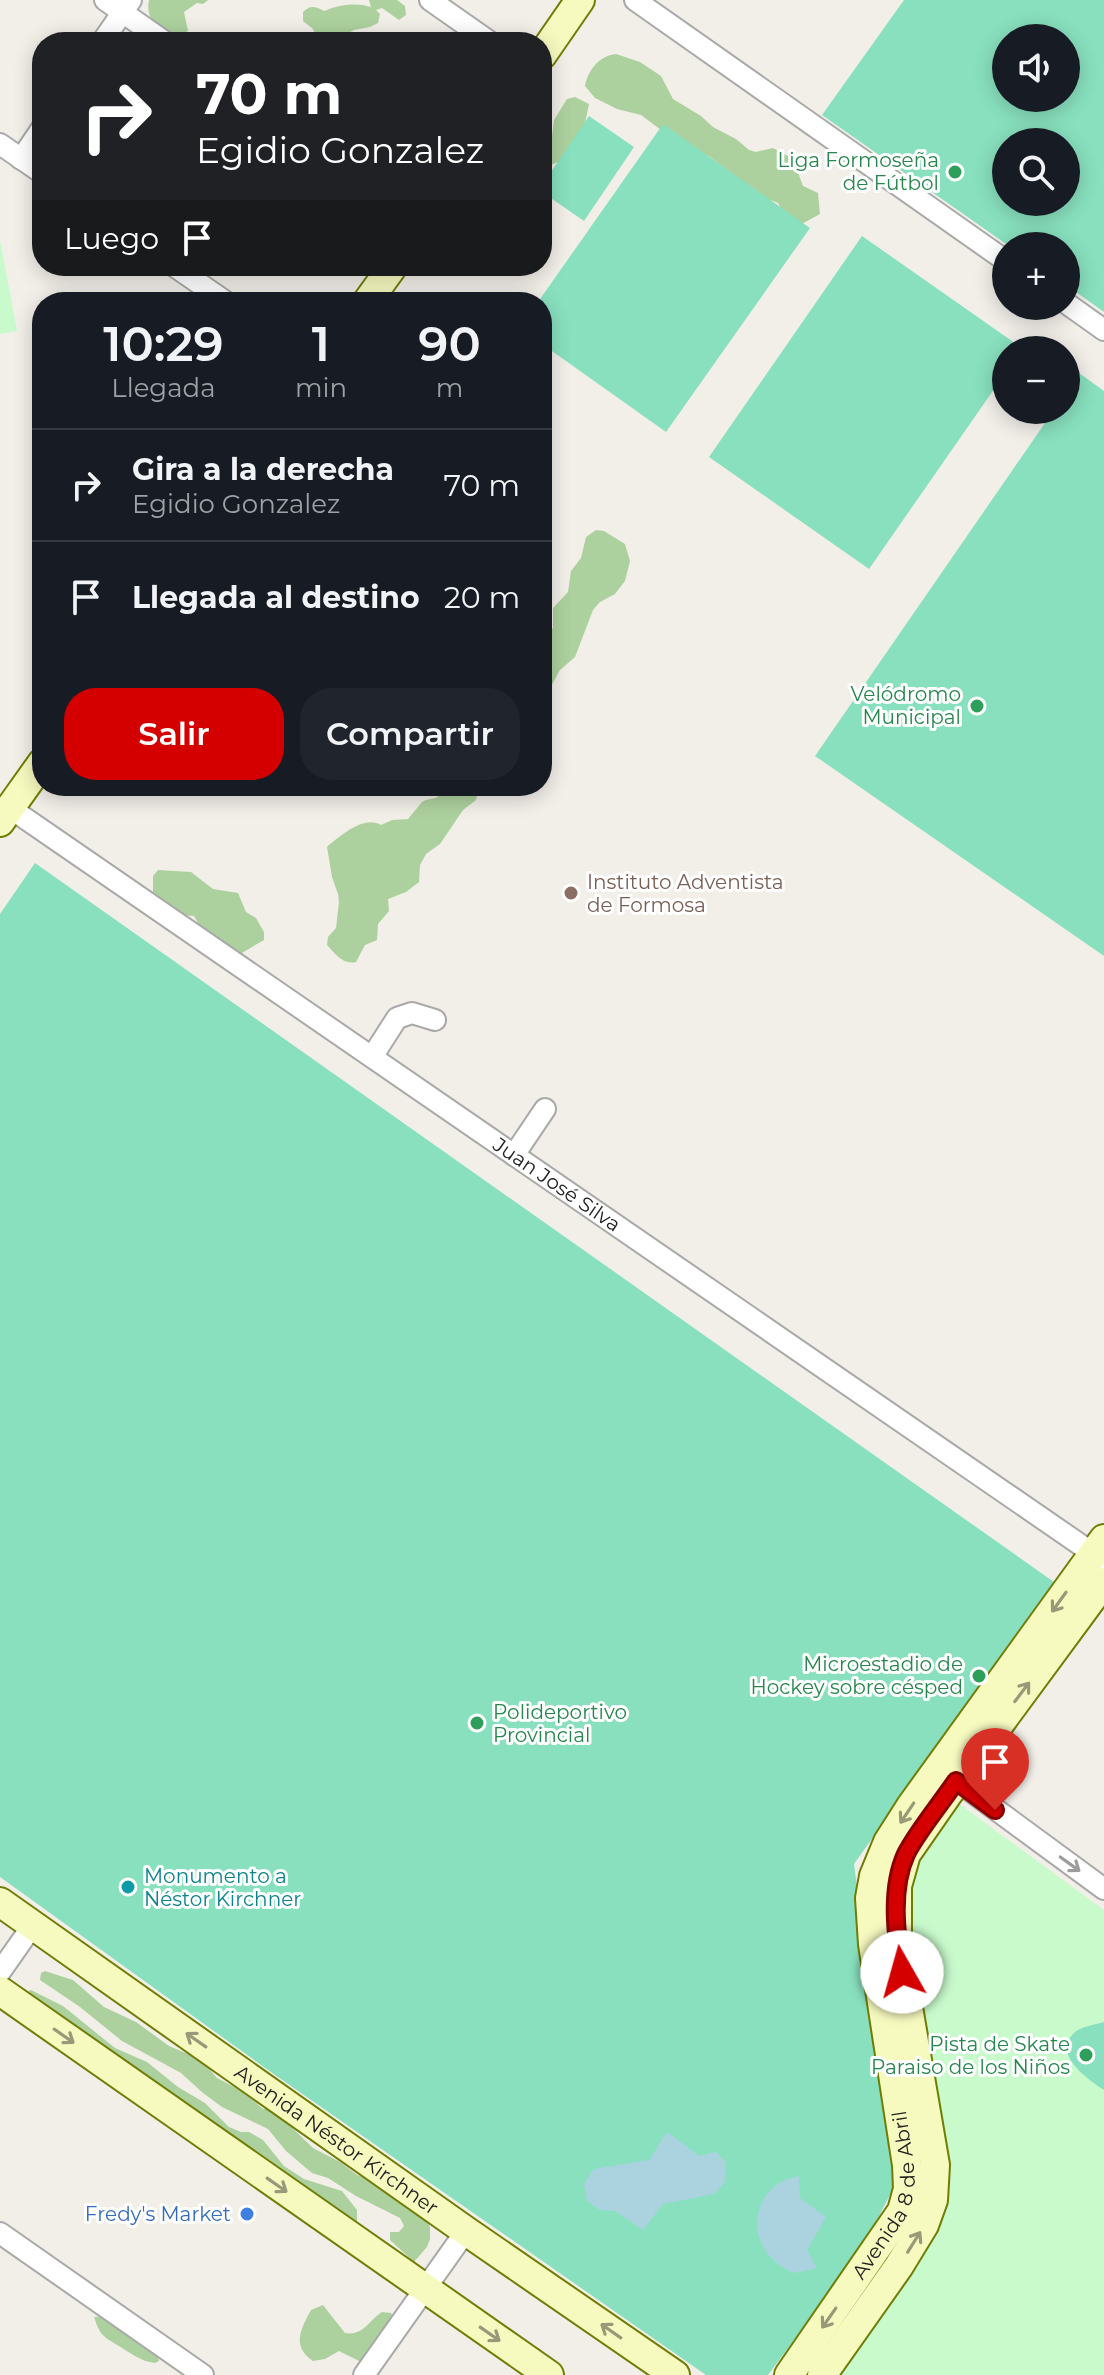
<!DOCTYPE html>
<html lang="es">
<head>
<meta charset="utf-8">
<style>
  :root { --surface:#171b24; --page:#20242c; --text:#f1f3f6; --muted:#9ea1a6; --line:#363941; --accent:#d40000 }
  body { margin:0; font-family:Montserrat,sans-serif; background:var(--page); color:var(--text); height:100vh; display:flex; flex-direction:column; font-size:30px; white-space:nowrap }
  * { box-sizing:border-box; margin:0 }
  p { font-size:26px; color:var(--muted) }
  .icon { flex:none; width:44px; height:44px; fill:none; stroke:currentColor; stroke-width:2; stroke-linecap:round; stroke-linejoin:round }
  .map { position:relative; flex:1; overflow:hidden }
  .side { position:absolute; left:32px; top:292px; width:520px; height:504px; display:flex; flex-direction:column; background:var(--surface); border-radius:32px; box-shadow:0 4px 20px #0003 }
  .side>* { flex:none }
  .hud { position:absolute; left:32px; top:32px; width:520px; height:244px; border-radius:32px; box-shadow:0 4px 20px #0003; background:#202124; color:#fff; overflow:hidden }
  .controls { position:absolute; left:992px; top:24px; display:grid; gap:16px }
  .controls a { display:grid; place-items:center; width:88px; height:88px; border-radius:50%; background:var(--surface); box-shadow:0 4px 20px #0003; font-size:40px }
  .pin { position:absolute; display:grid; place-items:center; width:68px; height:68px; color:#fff; margin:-82px -34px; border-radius:50% 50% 50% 0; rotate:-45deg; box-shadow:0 0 8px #0007 }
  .pin .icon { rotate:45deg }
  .me { position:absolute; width:88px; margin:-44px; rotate:353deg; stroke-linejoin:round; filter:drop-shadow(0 0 6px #0008) }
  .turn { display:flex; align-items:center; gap:28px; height:168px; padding:0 32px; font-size:36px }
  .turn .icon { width:104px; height:104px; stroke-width:2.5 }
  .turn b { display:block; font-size:56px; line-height:68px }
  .then { display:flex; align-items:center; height:76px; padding:0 32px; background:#0003; gap:16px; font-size:30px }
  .eta { display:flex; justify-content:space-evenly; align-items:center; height:136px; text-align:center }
  .eta b { font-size:48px; font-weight:600; line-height:56px }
  .action { display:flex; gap:16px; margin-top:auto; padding:16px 32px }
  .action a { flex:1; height:92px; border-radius:32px; background:var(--accent); color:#fff; font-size:32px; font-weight:600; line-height:92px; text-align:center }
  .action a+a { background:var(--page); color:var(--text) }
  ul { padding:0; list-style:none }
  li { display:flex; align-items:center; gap:24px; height:112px; padding:0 32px; border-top:2px solid var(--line) }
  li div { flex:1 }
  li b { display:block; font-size:30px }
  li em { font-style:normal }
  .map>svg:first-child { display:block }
  .forest { fill:#add19e }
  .park { fill:#c8facc }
  .pitch { fill:#88e0be; fill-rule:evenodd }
  .water { fill:#aad3df }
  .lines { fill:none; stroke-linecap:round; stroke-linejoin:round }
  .minor-casing { stroke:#a9a9a9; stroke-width:24 }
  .secondary-casing { stroke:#707d05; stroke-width:32 }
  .minor { stroke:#fff; stroke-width:20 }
  .secondary { stroke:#f7fabf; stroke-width:28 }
  .oneway { stroke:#979978 }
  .oneway2 { stroke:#9c9c9c }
  .route-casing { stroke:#8a0000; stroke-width:20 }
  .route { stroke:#d40000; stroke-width:14 }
  .leisure-dot { fill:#2e9e5b; stroke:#fff; stroke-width:3 }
  .education-dot { fill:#8d6e63; stroke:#fff; stroke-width:3 }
  .culture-dot { fill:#0f9aa8; stroke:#fff; stroke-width:3 }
  .shop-dot { fill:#3f7fe0; stroke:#fff; stroke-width:3 }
  .labels { text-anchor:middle; stroke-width:6; stroke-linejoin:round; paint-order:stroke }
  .leisure-label { font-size:20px; fill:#27864d; stroke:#fff; text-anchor:end }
  .education-label { font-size:20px; fill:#785e54; stroke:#fff; text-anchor:start }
  .street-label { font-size:20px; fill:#222; stroke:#fff }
  .culture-label { font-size:20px; fill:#0d838f; stroke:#fff; text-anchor:start }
  .shop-label { font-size:20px; fill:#366cbe; stroke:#fff; text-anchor:end }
</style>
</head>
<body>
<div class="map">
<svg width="1104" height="2375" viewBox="0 0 1104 2375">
  <rect width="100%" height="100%" fill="#f2efe9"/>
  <path class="forest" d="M149 0H208L203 4 197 3 184 12 188 31 175 38C158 33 145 18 149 0Z
    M369 0H397L405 6 406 15 399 20 382 8 376 10 380 14 378 23 370 27 354 30 331 42 322 41 316 37 313 29 303 21V12C310 5 315 6 324 11 338 5 356 2 371 7Z
    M616 54 640 62 661 76 673 99 701 116 713 127 736 139 749 150 756 152 773 148 788 156 797 170 803 186 818 193 820 214 798 226 785 217 778 203 763 197 710 157 661 130 641 115 617 109 595 98 585 86C588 70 599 56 616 54Z
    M575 97 589 104 584 128 560 161 542 169V155L551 145 554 120 567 99Z
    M596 530 604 531 625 544 630 561 625 581 615 594 600 602 593 610 575 657 560 670 542 703V640L553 628V608L568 592 571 571 581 558 586 537Z
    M446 786H479L476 800 463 810 440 844 426 854 420 865 419 882 406 892 388 899 389 911 378 924 377 940 365 945 356 962C343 965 335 954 327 945L328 937 336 928 339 902 338 894 332 877 327 847C340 836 364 815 381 825L392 820 408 819 422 802C435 795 435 804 446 786Z
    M158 870 191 872 213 889 238 893 246 912 256 918 264 932V940L240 954 205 936 194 916 181 915 153 897V876Z
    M45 1971 73 1980 104 2007 136 2022 169 2046 195 2057 206 2065 217 2078 244 2092 263 2109H273L313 2148 340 2162 357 2175 380 2182 425 2216 430 2227V2239L427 2247 414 2262 390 2240V2232H399L404 2226 400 2218 356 2196 328 2178 312 2173 286 2151 268 2129 222 2107 203 2093 181 2073 122 2041 80 2007 40 1980 41 1973Z
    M31 1990 63 2006 115 2048 147 2062 178 2087 205 2103 229 2127 241 2132H249L263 2140 284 2166 304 2179 342 2191 357 2210V2226L28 2000 27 1992Z
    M323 2305 345 2333C364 2336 368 2321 382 2312L391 2313 395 2320 365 2364 339 2351 325 2359 313 2361C291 2347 301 2328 311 2310Z
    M105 2316 157 2350 159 2361 155 2363C140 2361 132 2354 119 2346 104 2337 100 2336 94 2317Z"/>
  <path class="park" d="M0 240 17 331 0 334Z
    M958 1803 1104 1910V2375H837L946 2204 950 2165 910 1940 911 1892 918 1859Z"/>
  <path class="pitch" d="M904 0H1104V312L1066 285V246H1009L822 115ZM1006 38H1066V98H1006ZM1006 142H1066V202H1006Z
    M589 116 634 147 584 221 542 192V185Z
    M663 124 810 228 666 432 542 344V302H538Z
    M862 236 1022 348 1021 350H1006V372L869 569 709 457Z
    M1079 373 1104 391V956L815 756 1054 410H1066V393Z
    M35 863 1054 1582 854 1864 895 2185 863 2247 768 2375H706L268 2070 0 1877V914Z
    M1104 2022V2090C1089 2080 1052 2055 1073 2034 1080 2026 1095 2025 1104 2022Z"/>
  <path class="water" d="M667 2132 699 2156 716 2152 726 2162 725 2182 714 2194 663 2204 643 2230 615 2211 600 2210 587 2201 584 2184 594 2169 649 2160Z
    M799 2176 800 2198 826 2217 807 2250 817 2268 795 2273C789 2271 783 2268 778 2264 749 2242 750 2201 781 2182 786 2179 794 2178 799 2176Z"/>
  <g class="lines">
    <g class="minor-casing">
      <g id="minor">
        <path d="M105 0 165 42"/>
        <path d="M430 0 490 42"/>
        <path d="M635 0 1006 261"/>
        <path d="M102 42 131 0"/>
        <path d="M0 144 42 173"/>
        <path d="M21 159 42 128"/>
        <path d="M174 266 226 302"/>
        <path d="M1066 303 1104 330"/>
        <path id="s1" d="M10 808 1104 1561"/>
        <path d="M372 1057 397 1018 412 1013 435 1020"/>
        <path d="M514 1155 545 1109"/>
        <path d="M949 1775 1104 1889"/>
        <path d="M0 1972 33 1925"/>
        <path d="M0 2233 203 2375"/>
        <path d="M364 2375 466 2231"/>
      </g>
    </g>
    <g class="secondary-casing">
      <g id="secondary">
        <path d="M542 55 580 0"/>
        <path d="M367 302 393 266"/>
        <path d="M0 822 42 763"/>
        <path id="s2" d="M0 1902 466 2231 675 2375"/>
        <path d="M0 1991 549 2375"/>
        <path id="s3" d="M789 2375 902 2211 908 2189 907 2165 873 1944 870 1898 874 1876 888 1842 911 1806 1104 1539"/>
        <path d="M822 2375 899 2266 924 2225 933 2200 935 2165 897 1943V1886L906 1854 947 1795 1104 1582"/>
      </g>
    </g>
    <use href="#minor" class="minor"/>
    <use href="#secondary" class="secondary"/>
  </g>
  <defs><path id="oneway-shaft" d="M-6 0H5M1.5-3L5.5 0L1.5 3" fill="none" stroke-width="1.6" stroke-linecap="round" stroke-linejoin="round" transform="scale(2)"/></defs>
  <g class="oneway">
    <use href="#oneway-shaft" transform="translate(1059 1602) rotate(126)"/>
    <use href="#oneway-shaft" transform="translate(1022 1692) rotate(-53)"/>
    <use href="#oneway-shaft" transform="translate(907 1813) rotate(124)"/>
    <use href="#oneway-shaft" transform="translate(64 2036) rotate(35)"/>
    <use href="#oneway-shaft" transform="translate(196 2040) rotate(-145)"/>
    <use href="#oneway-shaft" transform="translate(277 2185) rotate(35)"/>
    <use href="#oneway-shaft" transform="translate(914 2242) rotate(-58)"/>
    <use href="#oneway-shaft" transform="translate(829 2318) rotate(125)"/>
    <use href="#oneway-shaft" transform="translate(611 2331) rotate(-145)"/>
    <use href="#oneway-shaft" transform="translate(490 2334) rotate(35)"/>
  </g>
  <use class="oneway2" href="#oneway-shaft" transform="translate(1070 1864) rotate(36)"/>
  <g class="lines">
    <g class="route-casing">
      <path id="route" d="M902 1972C896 1935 890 1889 906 1854 917 1832 942 1802 956 1781L995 1810"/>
    </g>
    <use href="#route" class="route"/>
  </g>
  <g class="leisure-dot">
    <circle cx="955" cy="172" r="8"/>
    <circle cx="977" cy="706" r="8"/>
    <circle cx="979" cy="1676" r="8"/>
    <circle cx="477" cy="1723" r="8"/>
    <circle cx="1086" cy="2055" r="8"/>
  </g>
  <circle class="education-dot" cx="571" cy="893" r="8"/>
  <circle class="culture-dot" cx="128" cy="1887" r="8"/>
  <circle class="shop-dot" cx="247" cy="2214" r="8"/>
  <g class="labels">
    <g class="leisure-label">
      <text x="939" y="167">Liga Formoseña<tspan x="939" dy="23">de Fútbol</tspan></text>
      <text x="961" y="701">Velódromo<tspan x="961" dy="23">Municipal</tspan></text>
      <text x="963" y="1671">Microestadio de<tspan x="963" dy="23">Hockey sobre césped</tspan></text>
      <text x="493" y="1719" text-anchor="start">Polideportivo<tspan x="493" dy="23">Provincial</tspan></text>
      <text x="1070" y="2051">Pista de Skate<tspan x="1070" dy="23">Paraiso de los Niños</tspan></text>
    </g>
    <g class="education-label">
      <text x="587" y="889">Instituto Adventista<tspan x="587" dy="23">de Formosa</tspan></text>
    </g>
    <g class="street-label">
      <text dy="7" stroke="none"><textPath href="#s1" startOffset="664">Juan José Silva</textPath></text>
      <text dy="7" stroke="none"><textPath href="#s2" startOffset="412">Avenida Néstor Kirchner</textPath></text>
      <text dy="7" stroke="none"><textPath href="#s3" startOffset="210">Avenida 8 de Abril</textPath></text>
    </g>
    <g class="culture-label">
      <text x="144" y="1883">Monumento a<tspan x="144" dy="23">Néstor Kirchner</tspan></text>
    </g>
    <g class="shop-label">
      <text x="231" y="2221">Fredy's Market</text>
    </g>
  </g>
</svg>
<div class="controls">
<a><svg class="icon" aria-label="sound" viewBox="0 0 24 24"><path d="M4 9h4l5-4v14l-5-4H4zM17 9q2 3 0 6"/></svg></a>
<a><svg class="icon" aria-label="search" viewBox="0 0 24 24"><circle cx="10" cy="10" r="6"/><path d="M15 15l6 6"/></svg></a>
<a>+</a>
<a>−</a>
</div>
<div class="pin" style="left:995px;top:1810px;background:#d93025"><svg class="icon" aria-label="arrive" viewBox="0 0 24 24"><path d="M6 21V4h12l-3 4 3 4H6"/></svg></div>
<svg class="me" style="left:902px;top:1972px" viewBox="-20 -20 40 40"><circle r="19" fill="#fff"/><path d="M0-13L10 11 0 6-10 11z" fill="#d40000"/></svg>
<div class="hud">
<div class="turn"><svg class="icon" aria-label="right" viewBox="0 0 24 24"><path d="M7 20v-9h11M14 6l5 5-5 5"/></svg><div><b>70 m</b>Egidio Gonzalez</div></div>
<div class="then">Luego<svg class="icon" aria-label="arrive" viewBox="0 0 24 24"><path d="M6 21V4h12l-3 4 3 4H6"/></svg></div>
</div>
<section class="side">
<div class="eta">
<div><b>10:29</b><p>Llegada</p></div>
<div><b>1</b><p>min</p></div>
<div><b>90</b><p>m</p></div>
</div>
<ul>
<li><svg class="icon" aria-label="right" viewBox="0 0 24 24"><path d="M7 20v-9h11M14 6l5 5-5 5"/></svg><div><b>Gira a la derecha</b><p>Egidio Gonzalez</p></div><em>70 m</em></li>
<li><svg class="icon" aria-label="arrive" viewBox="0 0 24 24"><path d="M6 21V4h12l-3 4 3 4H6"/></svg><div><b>Llegada al destino</b></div><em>20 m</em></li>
</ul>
<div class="action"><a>Salir</a><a>Compartir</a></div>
</section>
</div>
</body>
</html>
